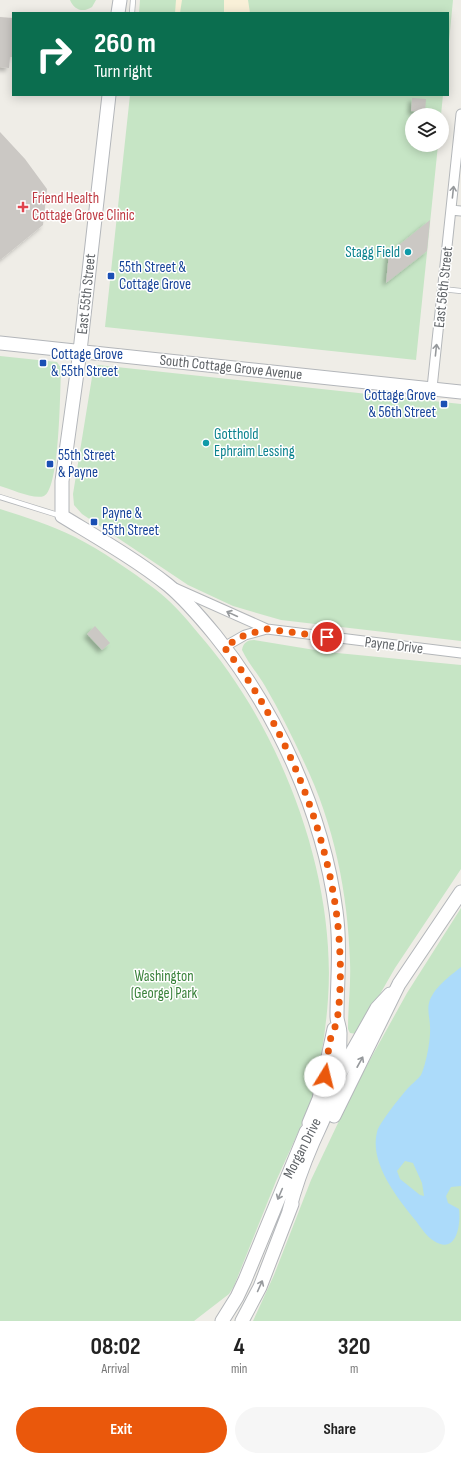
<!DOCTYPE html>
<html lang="en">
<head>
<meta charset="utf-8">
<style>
  :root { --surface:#fff; --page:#f6f6f6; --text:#222; --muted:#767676; --accent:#ea580c }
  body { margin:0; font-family:"Sofia Sans Condensed",sans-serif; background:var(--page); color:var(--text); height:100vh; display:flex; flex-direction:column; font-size:15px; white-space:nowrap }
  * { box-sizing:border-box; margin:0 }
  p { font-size:13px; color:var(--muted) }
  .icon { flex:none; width:22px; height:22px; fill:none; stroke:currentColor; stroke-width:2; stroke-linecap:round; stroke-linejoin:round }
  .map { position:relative; height:1321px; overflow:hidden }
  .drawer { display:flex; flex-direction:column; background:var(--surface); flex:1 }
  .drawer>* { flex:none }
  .hud { position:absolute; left:12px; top:12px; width:437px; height:84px; border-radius:0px; box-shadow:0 2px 10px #0003; background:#0b6e4f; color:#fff; overflow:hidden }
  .controls { position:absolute; left:405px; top:108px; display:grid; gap:8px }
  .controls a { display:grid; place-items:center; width:44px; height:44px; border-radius:50%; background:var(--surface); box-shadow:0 2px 10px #0003; font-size:20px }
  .pin { position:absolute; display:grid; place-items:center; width:34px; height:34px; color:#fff; margin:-17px; border:2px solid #fff; border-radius:50%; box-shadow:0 1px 4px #0007 }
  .me { position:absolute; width:44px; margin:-22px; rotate:9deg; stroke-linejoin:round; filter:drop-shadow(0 0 3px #0008) }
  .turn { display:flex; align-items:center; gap:14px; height:84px; padding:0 16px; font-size:18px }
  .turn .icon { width:52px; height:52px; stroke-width:2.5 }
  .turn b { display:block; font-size:28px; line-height:34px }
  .eta { display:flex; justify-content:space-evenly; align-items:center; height:68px; text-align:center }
  .eta b { font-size:24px; font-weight:700; line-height:28px }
  .button { display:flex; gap:8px; margin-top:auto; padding:8px 16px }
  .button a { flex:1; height:46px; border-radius:24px; background:var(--accent); color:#fff; font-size:16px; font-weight:700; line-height:46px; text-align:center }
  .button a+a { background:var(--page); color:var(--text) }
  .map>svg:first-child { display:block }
  .green { fill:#c6e5c5 }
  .sand { fill:#f9f0d8 }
  .water { fill:#acdbfa; fill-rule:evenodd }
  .building { fill:#cbc8c4; filter:url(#shadow) }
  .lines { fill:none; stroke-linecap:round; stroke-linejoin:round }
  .lane-casing { stroke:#b4b7ba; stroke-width:6 }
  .street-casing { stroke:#b4b7ba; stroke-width:11 }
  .secondary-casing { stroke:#b3b6ba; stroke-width:15 }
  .lane { stroke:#fff; stroke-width:4.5 }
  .street { stroke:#fff; stroke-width:9 }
  .secondary { stroke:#fff; stroke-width:13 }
  .oneway { stroke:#96999c }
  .route { stroke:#ea580c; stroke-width:7; stroke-dasharray:0 12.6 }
  .health-dot { fill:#e0444e; stroke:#fff; stroke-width:1.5 }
  .culture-dot { fill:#0f9aa8; stroke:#fff; stroke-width:1.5 }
  .transit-dot { fill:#1a4fb4; stroke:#fff; stroke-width:1.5 }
  .labels { text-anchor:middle; stroke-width:3; stroke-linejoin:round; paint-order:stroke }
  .health-label { font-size:15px; fill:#be3a42; stroke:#fff; text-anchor:start }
  .culture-label { font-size:15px; fill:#0d838f; stroke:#fff; text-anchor:end }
  .transit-label { font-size:15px; fill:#164399; stroke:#fff; text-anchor:start }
  .street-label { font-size:15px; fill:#5e6266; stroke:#fff }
  .park-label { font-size:15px; fill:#3a823b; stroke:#fff }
</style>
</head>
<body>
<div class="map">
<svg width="461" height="1321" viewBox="0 0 461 1321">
  <defs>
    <filter id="shadow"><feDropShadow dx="-3.5" dy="3.5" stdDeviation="2" flood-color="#0004"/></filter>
  </defs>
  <rect width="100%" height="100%" fill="#efede7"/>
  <path class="green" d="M70 0H96L92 7C83 13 74 10 70 0Z
    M140 0H453L448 52V13H139Z
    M130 95H443L441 115H412V145H438L416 360 105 327Z
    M0 356 57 362 61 368C60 388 60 489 44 496 34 500 11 489 0 486Z
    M98 365 461 404V641L281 620 233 606 188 585 82 514 74 505 73 494 93 371Z
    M0 509C25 517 51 525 75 537 102 551 130 570 155 589 171 601 185 617 198 633 280 726 337 874 328 999 326 1029 321 1059 315 1089L311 1104 276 1181 234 1286 229 1294 194 1321H0Z
    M254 640 327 652 461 665V869L395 968 357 1034 350 1033 348 1029C348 1006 351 984 350 962 348 893 334 824 304 762 292 736 279 710 265 686 258 674 248 663 242 650 243 643 247 640 254 640Z
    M461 908V1321H253L274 1275 311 1180 356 1085 407 993Z"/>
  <path class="sand" d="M176 0H182L180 13H175Z
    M224 0H248L250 13H224Z"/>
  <path class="water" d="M461 967V1186L451 1187 446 1196 448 1203 459 1209C461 1226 456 1255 434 1241 427 1237 421 1228 416 1221 398 1199 369 1163 377 1132 379 1123 401 1096 408 1088 412 1084 418 1079 421 1075 426 1065 431 1038 430 1027 430 1019 427 1010 429 1003 433 988 450 976 461 967ZM405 1161 413 1163 422 1183 424 1196 420 1195 400 1179 397 1171Z"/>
  <path class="building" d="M0 17 13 18V57H10L9 68 0 67Z
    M412 98 426 99 425 112 411 111Z
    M0 132 25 159 47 189 43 225 0 260Z
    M430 220 427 251 386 283 389 253Z
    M95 626 110 643 102 650 87 634Z"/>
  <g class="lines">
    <g class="lane-casing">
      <path id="lane" d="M132 13 133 0
        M442 289 461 291
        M0 497 61 516"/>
    </g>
    <g class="street-casing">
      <path id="street" d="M451 210 461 211
        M432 388 461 114
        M175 588 267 629 461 653
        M224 647 245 635 267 629"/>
    </g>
    <g class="secondary-casing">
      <path id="secondary" d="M118 13 120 0
        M109 95 80 351 62 481V516C98 538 135 559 168 585 185 599 201 618 215 635 277 712 323 813 336 911 341 947 337 981 337 1017 337 1022 340 1027 340 1033 340 1048 339 1066 336 1081 332 1103 322 1122 313 1142 303 1165 295 1187 289 1211
        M0 343 461 392
        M338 1077 377 1008 390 994
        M334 1116 399 984 461 892
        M309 1123 319 1099 334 1029
        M222 1321 237 1297 245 1280 306 1132 318 1116
        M242 1321 260 1287 292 1204"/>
    </g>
    <use href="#lane" class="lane"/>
    <use href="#street" class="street"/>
    <use href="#secondary" class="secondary"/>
  </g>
  <defs><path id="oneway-shaft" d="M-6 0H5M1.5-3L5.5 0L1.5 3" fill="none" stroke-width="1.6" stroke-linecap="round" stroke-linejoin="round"/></defs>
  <g class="oneway">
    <use href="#oneway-shaft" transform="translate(453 192) rotate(-84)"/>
    <use href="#oneway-shaft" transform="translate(436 350) rotate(-84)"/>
    <use href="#oneway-shaft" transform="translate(232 614) rotate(-155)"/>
    <use href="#oneway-shaft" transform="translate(360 1062) rotate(-61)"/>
    <use href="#oneway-shaft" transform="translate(280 1194) rotate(113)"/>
    <use href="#oneway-shaft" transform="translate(260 1286) rotate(-66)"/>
  </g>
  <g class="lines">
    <path class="route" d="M325 1076C327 1063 328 1049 331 1037 333 1031 336 1026 337 1020 340 1004 341 973 340 956 337 852 289 728 224 647L245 635 267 629 327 637"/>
  </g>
  <path class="health-dot" d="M21 201h4v4h4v4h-4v4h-4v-4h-4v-4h4z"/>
  <g class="culture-dot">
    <circle cx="408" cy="252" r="4"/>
    <circle cx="206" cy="443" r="4"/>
  </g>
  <g class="transit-dot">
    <rect x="107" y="272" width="8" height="8" rx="2"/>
    <rect x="39" y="359" width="8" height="8" rx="2"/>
    <rect x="440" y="400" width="8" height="8" rx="2"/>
    <rect x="46" y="460" width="8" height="8" rx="2"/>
    <rect x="90" y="518" width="8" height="8" rx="2"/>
  </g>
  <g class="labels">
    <g class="health-label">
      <text x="32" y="203">Friend Health<tspan x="32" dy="17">Cottage Grove Clinic</tspan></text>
    </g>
    <g class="culture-label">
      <text x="400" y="257">Stagg Field</text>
      <text x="214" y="439" text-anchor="start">Gotthold<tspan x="214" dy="17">Ephraim Lessing</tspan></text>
    </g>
    <g class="transit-label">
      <text x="119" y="272">55th Street &amp;<tspan x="119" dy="17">Cottage Grove</tspan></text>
      <text x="51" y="359">Cottage Grove<tspan x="51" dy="17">&amp; 55th Street</tspan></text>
      <text x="436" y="400" text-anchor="end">Cottage Grove<tspan x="436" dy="17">&amp; 56th Street</tspan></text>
      <text x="58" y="460">55th Street<tspan x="58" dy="17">&amp; Payne</tspan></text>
      <text x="102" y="518">Payne &amp;<tspan x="102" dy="17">55th Street</tspan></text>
    </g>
    <g class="street-label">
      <text transform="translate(443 287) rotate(-84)" y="5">East 56th Street</text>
      <text transform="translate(86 294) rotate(-84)" y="5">East 55th Street</text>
      <text transform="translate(231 367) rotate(6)" y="5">South Cottage Grove Avenue</text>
      <text transform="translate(394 645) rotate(7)" y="5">Payne Drive</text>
      <text transform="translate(302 1148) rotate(-63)" y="5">Morgan Drive</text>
    </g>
    <g class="park-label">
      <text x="164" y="981">Washington<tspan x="164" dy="17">(George) Park</tspan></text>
    </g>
  </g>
</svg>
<div class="controls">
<a><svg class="icon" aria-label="layers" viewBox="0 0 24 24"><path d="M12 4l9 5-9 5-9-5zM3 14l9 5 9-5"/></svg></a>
</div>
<div class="pin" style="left:327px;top:637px;background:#d93025"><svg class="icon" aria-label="arrive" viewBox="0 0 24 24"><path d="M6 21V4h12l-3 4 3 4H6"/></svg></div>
<svg class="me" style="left:325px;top:1076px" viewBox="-20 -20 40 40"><circle r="19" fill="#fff"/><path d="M0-13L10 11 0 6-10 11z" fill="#ea580c"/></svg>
<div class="hud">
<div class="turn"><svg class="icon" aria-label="right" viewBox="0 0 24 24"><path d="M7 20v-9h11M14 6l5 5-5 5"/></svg><div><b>260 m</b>Turn right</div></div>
</div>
</div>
<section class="drawer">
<div class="eta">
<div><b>08:02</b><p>Arrival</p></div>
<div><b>4</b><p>min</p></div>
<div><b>320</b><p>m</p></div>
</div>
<div class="button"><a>Exit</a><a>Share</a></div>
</section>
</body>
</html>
